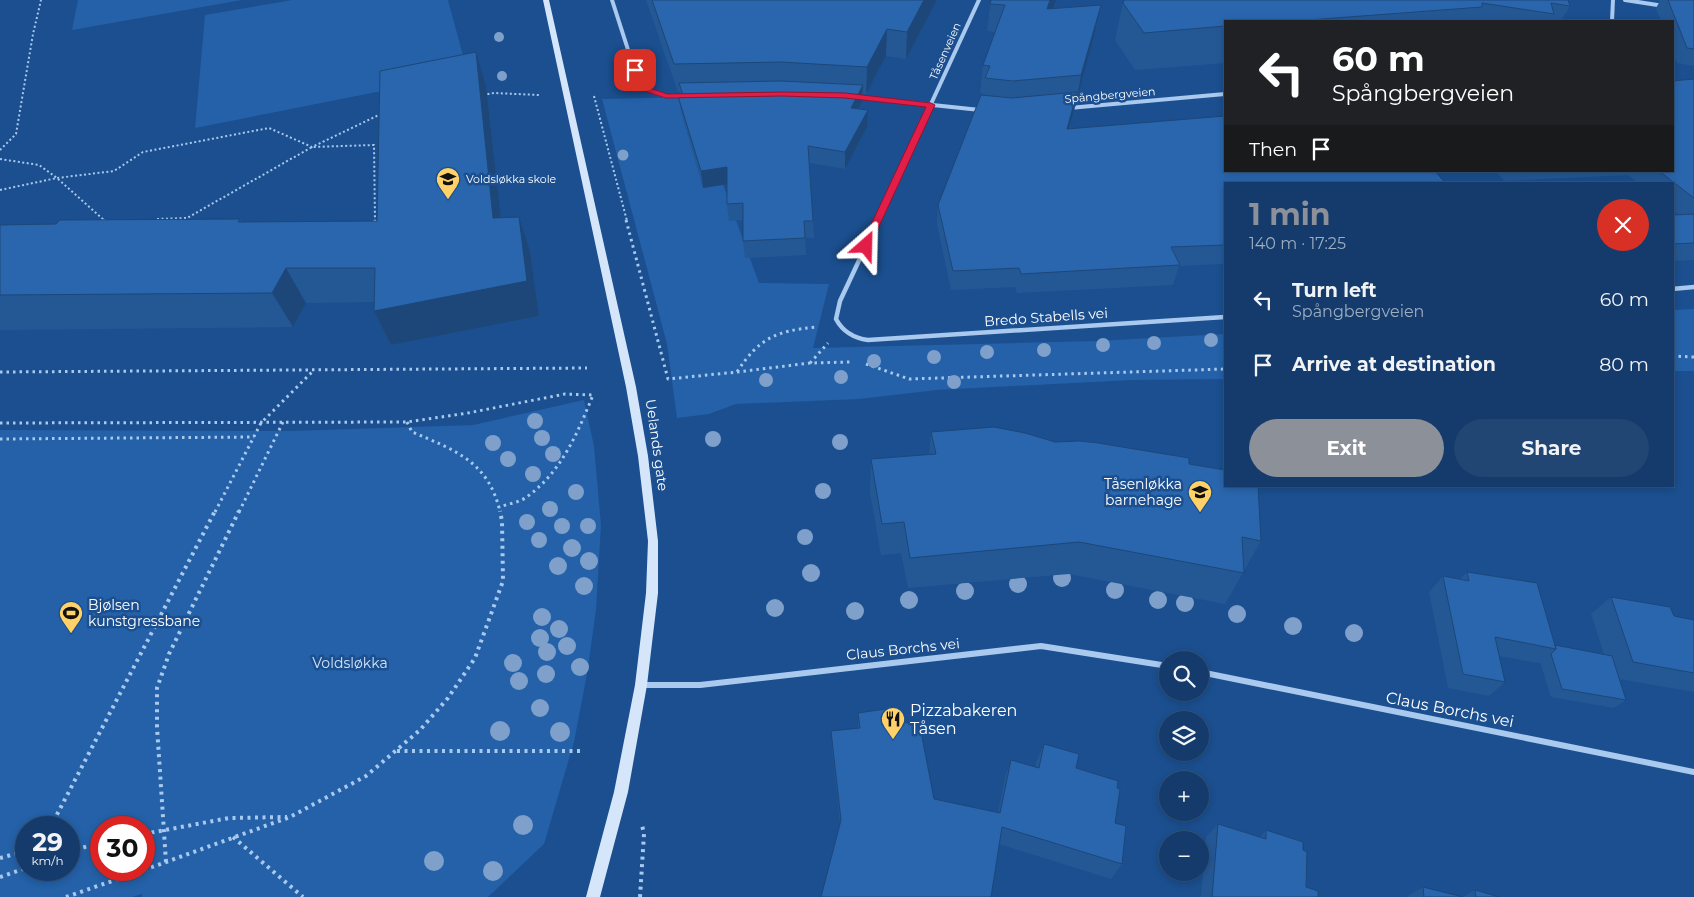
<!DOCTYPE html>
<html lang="en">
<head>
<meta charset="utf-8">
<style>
  :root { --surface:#143b6b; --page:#214673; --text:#f1f3f6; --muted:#9dadc1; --line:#33557e; --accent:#8c9099 }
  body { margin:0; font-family:Montserrat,sans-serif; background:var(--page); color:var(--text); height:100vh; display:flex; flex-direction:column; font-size:19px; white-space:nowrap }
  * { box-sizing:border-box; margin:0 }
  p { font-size:16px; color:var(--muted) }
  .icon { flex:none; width:28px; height:28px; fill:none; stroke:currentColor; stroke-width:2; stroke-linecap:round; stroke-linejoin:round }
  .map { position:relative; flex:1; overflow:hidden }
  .panel { position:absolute; left:1224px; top:182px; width:450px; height:305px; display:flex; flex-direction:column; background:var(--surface); border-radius:0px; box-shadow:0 2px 8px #0003,0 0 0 1px var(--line) }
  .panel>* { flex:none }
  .hud { position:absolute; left:1224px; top:20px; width:450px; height:152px; border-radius:0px; box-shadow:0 2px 8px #0003,0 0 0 1px var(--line); background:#202124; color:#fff; overflow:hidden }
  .controls { position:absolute; left:1159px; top:651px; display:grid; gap:10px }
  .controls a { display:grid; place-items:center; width:50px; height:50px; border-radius:50%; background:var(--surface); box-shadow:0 2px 8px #0003,0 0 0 1px var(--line); font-size:25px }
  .speed { position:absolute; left:15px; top:816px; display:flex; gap:10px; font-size:25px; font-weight:700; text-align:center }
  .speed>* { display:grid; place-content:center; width:65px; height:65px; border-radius:50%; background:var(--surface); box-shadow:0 2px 8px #0003,0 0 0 1px var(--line); line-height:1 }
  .speed small { font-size:12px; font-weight:400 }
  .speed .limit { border:8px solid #d22; background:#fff; color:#111 }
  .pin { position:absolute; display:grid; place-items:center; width:42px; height:42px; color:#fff; margin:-21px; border-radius:10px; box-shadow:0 2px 8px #0006 }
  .me { position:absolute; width:55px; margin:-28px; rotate:25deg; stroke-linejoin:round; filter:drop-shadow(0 0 4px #0008) }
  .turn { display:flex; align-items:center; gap:18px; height:105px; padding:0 25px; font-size:22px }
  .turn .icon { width:65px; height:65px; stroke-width:2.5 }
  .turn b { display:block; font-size:35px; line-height:42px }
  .then { display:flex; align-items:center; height:48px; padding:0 25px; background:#0003; gap:10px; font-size:19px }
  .round { display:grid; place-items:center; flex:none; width:52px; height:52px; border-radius:26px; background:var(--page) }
  .overview { display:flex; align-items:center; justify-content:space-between; height:85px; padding:0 25px }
  h1 { font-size:30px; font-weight:700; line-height:38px; color:var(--accent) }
  .action { display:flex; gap:10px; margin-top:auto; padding:10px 25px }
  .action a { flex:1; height:58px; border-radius:30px; background:var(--accent); color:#fff; font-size:20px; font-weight:700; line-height:58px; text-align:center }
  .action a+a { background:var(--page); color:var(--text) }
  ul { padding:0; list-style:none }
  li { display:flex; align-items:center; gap:15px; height:65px; padding:0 25px }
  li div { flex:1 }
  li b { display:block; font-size:19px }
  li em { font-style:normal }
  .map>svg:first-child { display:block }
  .green { fill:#2461a8; fill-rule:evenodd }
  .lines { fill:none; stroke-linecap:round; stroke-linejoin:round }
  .path-far2 { stroke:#a9c9ee; stroke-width:2; stroke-dasharray:2 2.5; stroke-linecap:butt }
  .path-far1 { stroke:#a9c9ee; stroke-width:3; stroke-dasharray:2.5 4; stroke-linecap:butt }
  .path { stroke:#a9c9ee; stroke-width:4; stroke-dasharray:3 4.5; stroke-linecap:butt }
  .street-far2 { stroke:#a9c9ee; stroke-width:4 }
  .street-far1 { stroke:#a9c9ee; stroke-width:4.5 }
  .street { stroke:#a9c9ee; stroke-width:6 }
  .secondary { fill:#d6e6fa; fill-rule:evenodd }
  .tree { fill:#7ea0ca }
  .wall { fill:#245895 }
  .shaded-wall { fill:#1d4779 }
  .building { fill:#2a66ad; stroke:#1d4779 }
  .route { fill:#e11d48; stroke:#92132f }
  .labels { text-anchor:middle; stroke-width:5; stroke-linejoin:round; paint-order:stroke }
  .far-street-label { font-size:11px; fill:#fff; stroke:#1b4f8f }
  .far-poi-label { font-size:11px; fill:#fff; stroke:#1b4f8f; text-anchor:start }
  .street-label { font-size:14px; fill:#fff; stroke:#1b4f8f }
  .poi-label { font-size:14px; fill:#fff; stroke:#1b4f8f; text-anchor:end }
  .park-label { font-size:14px; fill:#cfe3fa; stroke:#1b4f8f }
  .near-street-label { font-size:16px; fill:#fff; stroke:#1b4f8f }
  .near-poi-label { font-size:16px; fill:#fff; stroke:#1b4f8f; text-anchor:start }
</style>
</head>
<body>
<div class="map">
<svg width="1694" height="897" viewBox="0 0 1694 897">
  <rect width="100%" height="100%" fill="#1b4f8f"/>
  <path class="green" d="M78 0H242L72 30Z
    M292 0H448L468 74 195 128 205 15Z
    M691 97 759 283 829 284 813 348 1096 341 1225 334V379L1133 380 937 390 859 399 736 404 709 414 677 418 667 344 602 99Z
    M1694 309V371H1673V310Z
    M584 400 594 446 601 525 596 610 587 674 574 742 544 844 488 897H142V894L132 897H0V430L290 431 473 425ZM26 828H69V870H26ZM101 828H144V870H101Z"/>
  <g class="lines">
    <path class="path-far2" d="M483 95 494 93 539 95
      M594 96 627 221
      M0 150 16 134 33 34 41 0
      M0 159 39 165 57 178 105 221
      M0 190 57 178 114 171 143 152 269 128 312 147 381 114
      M157 219 187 218 312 147 374 145 375 221"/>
    <path class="path-far1" d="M103 220 105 221
      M375 220V225
      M626 220 668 379 737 372C759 338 776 331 816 327
      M1672 356 1694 357
      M810 363 828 343
      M866 364 909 379 1225 369
      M0 372 587 368
      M737 372 810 363 852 362
      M407 422 412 432C455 450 489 462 500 512
      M0 423 407 422 468 413 565 394 593 395C578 432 562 471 528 496 521 502 508 504 499 507
      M0 439 254 437
      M215 512 261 423 313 371
      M239 512 283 422"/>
    <path class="path" d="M397 751H582
      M50 828 215 511
      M144 834 229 818 287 817
      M233 837 303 897
      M69 852 101 842
      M0 858 26 851
      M166 862 157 727V688L169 654 239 511
      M144 870 290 817 366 776 420 730 448 698 475 658 503 581 502 521 500 511
      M0 877 26 868
      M66 897 144 870
      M640 897 644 834 642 825"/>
    <path class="street-far2" d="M612 0 640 87 666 96H684
      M1625 0 1664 6
      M1612 21 1613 0
      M857 97 980 110
      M1069 108 1225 94
      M877 221 979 0"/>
    <path class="street-far1" d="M878 220 840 301 836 319C843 332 853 338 868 340L1225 317
      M1672 289 1694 287"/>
    <path class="street" d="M1200 672 1694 772
      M642 685H700L1041 646 1168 666"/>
    <path class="secondary" d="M543 0H549L636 387 648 456 658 541V593L647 685 628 792 600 897H586L614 792 635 685 646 593 648 541 638 456 626 387Z"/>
  </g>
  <g class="tree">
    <circle cx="499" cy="37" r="5"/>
    <circle cx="502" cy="76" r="5"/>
    <circle cx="623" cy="155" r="5.5"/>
    <circle cx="1211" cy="340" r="7"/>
    <circle cx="1154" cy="343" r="7"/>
    <circle cx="1103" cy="345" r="7"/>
    <circle cx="1044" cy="350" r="7"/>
    <circle cx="987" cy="352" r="7"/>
    <circle cx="934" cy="357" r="7"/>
    <circle cx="874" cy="361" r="7"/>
    <circle cx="841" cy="377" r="7"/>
    <circle cx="766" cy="380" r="7"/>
    <circle cx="954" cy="382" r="7"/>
    <circle cx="535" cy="421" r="8"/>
    <circle cx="542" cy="438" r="8"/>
    <circle cx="713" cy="439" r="8"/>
    <circle cx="840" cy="442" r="8"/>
    <circle cx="493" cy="443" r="8"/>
    <circle cx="553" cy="454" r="8"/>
    <circle cx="508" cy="459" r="8"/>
    <circle cx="533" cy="474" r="8"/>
    <circle cx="823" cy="491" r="8"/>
    <circle cx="576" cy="492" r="8"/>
    <circle cx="550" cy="509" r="8"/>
    <circle cx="527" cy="522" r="8"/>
    <circle cx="562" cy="526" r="8"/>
    <circle cx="588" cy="526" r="8"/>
    <circle cx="805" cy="537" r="8"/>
    <circle cx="539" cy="540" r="8"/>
    <circle cx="572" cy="548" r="9"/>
    <circle cx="589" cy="561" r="9"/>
    <circle cx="558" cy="566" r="9"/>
    <circle cx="811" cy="573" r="9"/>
    <circle cx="1062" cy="578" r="9"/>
    <circle cx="1018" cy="584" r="9"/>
    <circle cx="584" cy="586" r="9"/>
    <circle cx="1115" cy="590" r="9"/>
    <circle cx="965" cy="591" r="9"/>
    <circle cx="909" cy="600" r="9"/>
    <circle cx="1158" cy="600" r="9"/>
    <circle cx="1185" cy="603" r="9"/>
    <circle cx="775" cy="608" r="9"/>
    <circle cx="855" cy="611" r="9"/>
    <circle cx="1237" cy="614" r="9"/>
    <circle cx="542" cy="617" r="9"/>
    <circle cx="1293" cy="626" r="9"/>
    <circle cx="559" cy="629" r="9"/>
    <circle cx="1354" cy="633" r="9"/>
    <circle cx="540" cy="638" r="9"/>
    <circle cx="567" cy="646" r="9"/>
    <circle cx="547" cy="652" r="9"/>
    <circle cx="513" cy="663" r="9"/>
    <circle cx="580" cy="667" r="9"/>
    <circle cx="546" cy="674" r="9"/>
    <circle cx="519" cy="681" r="9"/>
    <circle cx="540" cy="708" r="9"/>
    <circle cx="500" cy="731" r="10"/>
    <circle cx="560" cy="732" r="10"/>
    <circle cx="523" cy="825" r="10"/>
    <circle cx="434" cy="861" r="10"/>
    <circle cx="493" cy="871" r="10"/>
  </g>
  <path class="wall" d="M646 0H937L906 59 886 56 866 94H863L862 102 859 109 867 127 845 169 810 163 814 238H805L806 255 745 258 743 241V220L729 221 727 204V184L703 188 681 112 678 96 681 95 680 92H678Z
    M991 0H1056L1053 8 1101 5 1095 32 1069 129 1225 184V264L1179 266 1173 285 1017 293 1015 287 951 290 937 224 938 205 983 95V94L980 93 983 65 995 32 987 31Z
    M1568 0 1570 6 1561 21H1225V63L1135 70 1115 40 1123 3Z
    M1659 0H1694V66L1677 63 1672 53V21H1661L1656 8 1660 1H1658Z
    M1694 79V260L1672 261V215L1678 214 1672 210V184H1639L1628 175 1504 181 1496 171H1672Z
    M486 86 501 218 519 217 530 251 539 316 391 345 374 302 306 303 293 327 0 330V225L56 224 240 219 242 222 377 221Z
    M931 432 1055 442 1189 464 1261 541 1225 604 1069 574 908 588 901 553 881 555 870 492 871 459 929 455Z
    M1467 572 1555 645 1604 654 1591 614 1611 597 1674 616 1694 620V692L1619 679 1626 700 1614 708 1551 697 1540 662 1539 663 1499 656 1505 682 1489 696 1448 688 1429 592 1443 576 1460 579Z
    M858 713 895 724 934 799 998 813 1005 778 1011 760 1036 767V762L1044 744 1076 768 1117 788 1115 823 1122 864 1111 879 999 844 840 824 832 750 831 731 858 728Z
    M1218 824 1260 837 1266 830 1303 850 1306 887 1318 897H1201L1206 837Z
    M1423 887 1424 897H1406Z
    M1475 890 1499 897H1463Z"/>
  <path class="shaded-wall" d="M924 0H937L906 59 907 32Z
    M1050 0H1056L1043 36 1047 9Z
    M1101 5 1095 32 1076 103 1081 75Z
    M887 29 886 56 866 94 867 67Z
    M476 52 486 86 505 253 493 218Z
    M863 85 862 102 851 124V108Z
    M1077 92 1074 111 1063 148 1067 129Z
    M868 110 867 127 845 169V152Z
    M727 167 729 184 703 188 701 171Z
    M519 217 530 251 539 316 391 345 374 311Z
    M286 268 306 303 293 327 272 293Z"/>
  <path class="building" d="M652 0H924L907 32 887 29 867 67 781 62 674 64Z
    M991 0H1050L1047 9 1101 5 1081 75 1013 81 985 78 990 66 983 65 1005 5 990 4Z
    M1124 0H1568L1570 6 1551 3 1554 14 1482 3V7L1295 21H1225V26L1144 33 1123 3Z
    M1668 0H1694V49L1687 48Z
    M476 52 493 218 519 217 527 281 374 311 375 268H286L272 293 0 295V225L56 224 60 220 240 219 238 222 377 221 380 71Z
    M1694 79V198L1659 171H1672V81Z
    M781 81 863 85 851 108 868 110 845 152 808 146 813 221H804L805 238 743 241V203L727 204V167L701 171 678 96 683 95 679 83Z
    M1077 92 1067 129 1225 116V171H1435L1446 184H1225V245L1171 247 1180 265 1021 274 1019 268 953 271 938 205 981 95 1012 98Z
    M1694 214V243L1672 244V215Z
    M994 427 1025 433 1055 442 1080 441 1098 443 1189 458V464L1225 470V486H1258L1261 541 1242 537 1244 573 1079 542 910 558 904 522 882 524 871 459 936 454 931 432Z
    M1467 572 1537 583 1556 649 1495 637 1505 682 1463 674 1443 576 1469 581Z
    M1611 597 1670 607 1674 616 1694 620V673L1633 662Z
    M1555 645 1612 656 1626 700 1562 689 1551 654 1556 649Z
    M892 708 895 724 919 721 934 799 1000 813 1011 760 1039 768 1044 744 1079 754 1076 768 1118 781 1117 788 1120 789 1115 823 1126 826 1122 864 1002 827 991 897H821L841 820 831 731 860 728 858 713Z
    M1218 824 1266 839V830L1303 842V850L1307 852 1306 887 1318 891V897H1212Z
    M1423 887 1463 897H1424Z
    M1475 890 1499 897H1476Z"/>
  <path class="route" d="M632 68 639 70 644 86 667 94 782 92 845 93 931 103 935 105 870 246 866 249 861 246 926 107 845 98 782 96 666 98 638 89Z"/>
  <defs>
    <g id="school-pin" transform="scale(1.25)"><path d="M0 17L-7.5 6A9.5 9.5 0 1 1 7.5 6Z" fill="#ffd166" stroke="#1b4f8f"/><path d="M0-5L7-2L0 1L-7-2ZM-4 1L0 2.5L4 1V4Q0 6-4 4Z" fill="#111"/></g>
    <g id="stadium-pin" transform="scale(1.25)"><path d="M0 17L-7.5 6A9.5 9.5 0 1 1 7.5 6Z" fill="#ffd166" stroke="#1b4f8f"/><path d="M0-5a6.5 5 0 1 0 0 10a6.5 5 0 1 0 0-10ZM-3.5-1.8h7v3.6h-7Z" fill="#111"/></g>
    <g id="restaurant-pin" transform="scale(1.25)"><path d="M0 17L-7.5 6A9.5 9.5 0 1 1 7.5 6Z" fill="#ffd166" stroke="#1b4f8f"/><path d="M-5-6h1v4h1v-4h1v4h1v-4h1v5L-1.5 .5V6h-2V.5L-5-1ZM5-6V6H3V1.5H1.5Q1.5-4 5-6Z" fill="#111"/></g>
  </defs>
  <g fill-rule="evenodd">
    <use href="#school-pin" x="448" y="179"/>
    <use href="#school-pin" x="1200" y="492"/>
    <use href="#stadium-pin" x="71" y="613"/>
    <use href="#restaurant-pin" x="893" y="719"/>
  </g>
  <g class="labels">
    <g class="far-street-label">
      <text transform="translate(945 51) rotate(-66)" y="4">Tåsenveien</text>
      <text transform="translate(1110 95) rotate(-5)" y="4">Spångbergveien</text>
    </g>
    <g class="far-poi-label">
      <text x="466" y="183">Voldsløkka skole</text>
    </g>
    <g class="street-label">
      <text transform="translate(1046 317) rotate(-4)" y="5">Bredo Stabells vei</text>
      <text transform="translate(657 445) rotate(82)" y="5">Uelands gate</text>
      <text transform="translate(903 649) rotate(-6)" y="5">Claus Borchs vei</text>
    </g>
    <g class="poi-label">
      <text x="1182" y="489">Tåsenløkka<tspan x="1182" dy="16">barnehage</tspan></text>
      <text x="88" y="610" text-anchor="start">Bjølsen<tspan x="88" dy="16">kunstgressbane</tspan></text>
    </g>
    <g class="park-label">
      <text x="350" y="668">Voldsløkka</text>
    </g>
    <g class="near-street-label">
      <text transform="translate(1450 709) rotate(11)" y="6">Claus Borchs vei</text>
    </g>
    <g class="near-poi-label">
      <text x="910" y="716">Pizzabakeren<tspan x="910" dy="18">Tåsen</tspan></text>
    </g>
  </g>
</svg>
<div class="controls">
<a><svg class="icon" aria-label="search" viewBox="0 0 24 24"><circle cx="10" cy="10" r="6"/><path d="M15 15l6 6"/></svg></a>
<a><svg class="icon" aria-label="layers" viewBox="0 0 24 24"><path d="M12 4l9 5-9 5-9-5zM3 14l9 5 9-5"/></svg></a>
<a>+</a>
<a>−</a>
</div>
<div class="speed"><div>29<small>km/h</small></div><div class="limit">30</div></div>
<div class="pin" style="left:635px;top:70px;background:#d93025"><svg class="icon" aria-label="arrive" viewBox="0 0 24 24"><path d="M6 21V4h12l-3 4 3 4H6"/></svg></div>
<svg class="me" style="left:866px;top:246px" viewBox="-20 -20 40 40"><path d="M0-17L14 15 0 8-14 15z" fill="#e11d48" stroke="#fff" stroke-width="4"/></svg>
<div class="hud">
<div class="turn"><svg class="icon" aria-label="left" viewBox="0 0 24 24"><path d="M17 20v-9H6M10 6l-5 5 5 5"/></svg><div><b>60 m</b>Spångbergveien</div></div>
<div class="then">Then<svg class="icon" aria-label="arrive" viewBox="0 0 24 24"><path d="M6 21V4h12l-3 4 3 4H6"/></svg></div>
</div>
<section class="panel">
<div class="overview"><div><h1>1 min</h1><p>140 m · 17:25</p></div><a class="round" style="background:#d93025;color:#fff"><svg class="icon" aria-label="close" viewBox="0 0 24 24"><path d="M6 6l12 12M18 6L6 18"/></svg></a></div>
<ul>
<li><svg class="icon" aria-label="left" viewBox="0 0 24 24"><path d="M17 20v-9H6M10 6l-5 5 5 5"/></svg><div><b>Turn left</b><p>Spångbergveien</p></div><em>60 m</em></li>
<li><svg class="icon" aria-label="arrive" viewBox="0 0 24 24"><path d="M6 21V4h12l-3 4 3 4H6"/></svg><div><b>Arrive at destination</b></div><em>80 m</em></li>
</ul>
<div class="action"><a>Exit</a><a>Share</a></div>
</section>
</div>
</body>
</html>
